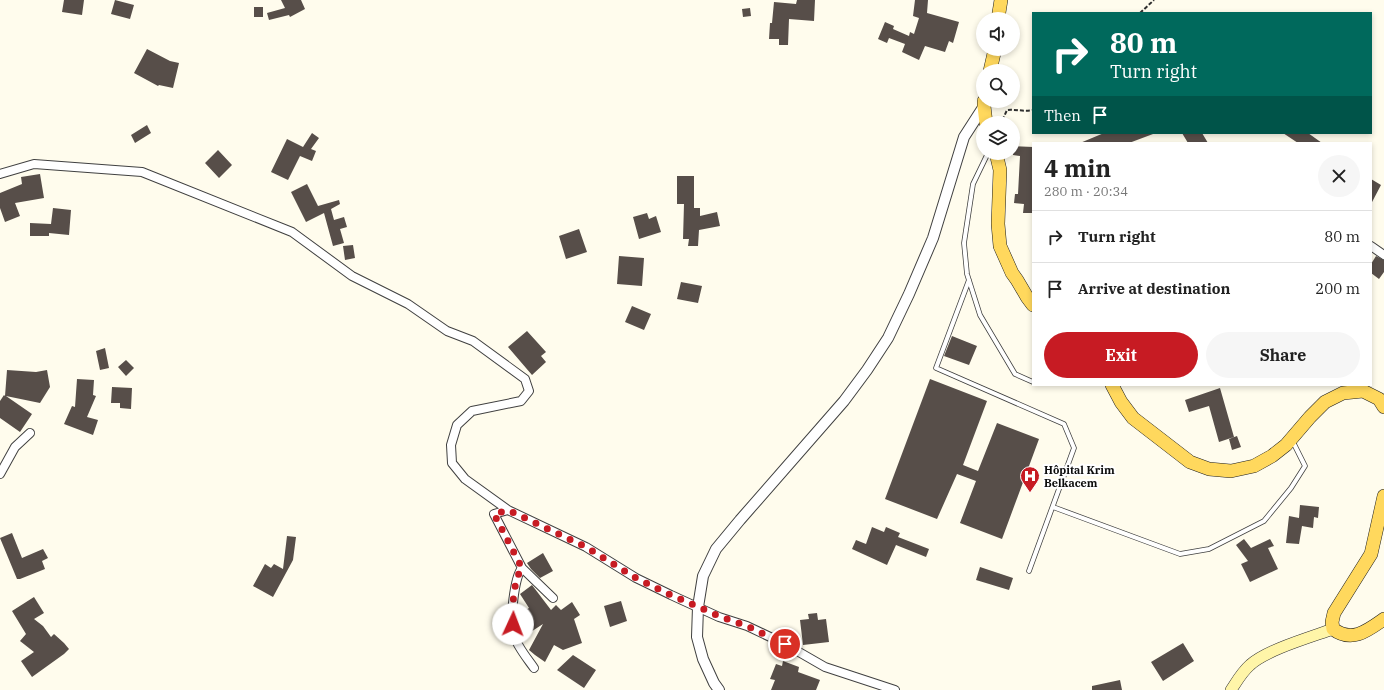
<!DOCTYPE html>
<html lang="en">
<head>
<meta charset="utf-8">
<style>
  :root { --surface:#fff; --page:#f6f6f6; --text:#222; --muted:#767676; --line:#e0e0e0; --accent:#c71b23 }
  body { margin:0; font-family:"IBM Plex Serif",serif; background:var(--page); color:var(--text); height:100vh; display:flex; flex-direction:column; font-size:15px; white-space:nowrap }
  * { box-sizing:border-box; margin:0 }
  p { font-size:13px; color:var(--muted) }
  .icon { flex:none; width:22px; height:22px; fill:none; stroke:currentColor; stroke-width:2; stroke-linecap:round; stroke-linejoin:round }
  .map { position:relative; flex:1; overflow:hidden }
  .panel { position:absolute; left:1032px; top:142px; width:340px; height:244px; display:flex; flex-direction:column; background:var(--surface); border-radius:0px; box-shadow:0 2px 6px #0003 }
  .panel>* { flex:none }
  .guide { position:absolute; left:1032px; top:12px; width:340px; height:122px; border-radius:0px; box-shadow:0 2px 6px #0003; background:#00695c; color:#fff; overflow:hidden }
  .tools { position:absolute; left:976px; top:12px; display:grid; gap:8px }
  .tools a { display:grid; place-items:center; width:44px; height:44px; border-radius:50%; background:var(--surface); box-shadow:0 2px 6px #0003; font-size:20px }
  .pin { position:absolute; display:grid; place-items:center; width:34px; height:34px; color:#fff; margin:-17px; border:2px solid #fff; border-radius:50%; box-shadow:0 1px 4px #0007 }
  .me { position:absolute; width:44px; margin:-22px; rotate:2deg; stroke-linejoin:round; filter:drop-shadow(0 0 3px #0008) }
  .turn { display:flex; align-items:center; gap:14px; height:84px; padding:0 12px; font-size:18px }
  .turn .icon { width:52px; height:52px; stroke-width:2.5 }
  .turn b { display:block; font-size:28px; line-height:34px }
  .then { display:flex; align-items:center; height:38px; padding:0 12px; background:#0003; gap:8px; font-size:15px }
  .round { display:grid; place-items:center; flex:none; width:42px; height:42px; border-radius:21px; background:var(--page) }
  .head { display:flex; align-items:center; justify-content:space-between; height:68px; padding:0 12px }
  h1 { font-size:24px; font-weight:700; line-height:30px }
  .cta { display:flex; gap:8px; margin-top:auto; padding:8px 12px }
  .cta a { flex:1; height:46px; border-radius:24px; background:var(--accent); color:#fff; font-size:16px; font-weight:700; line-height:46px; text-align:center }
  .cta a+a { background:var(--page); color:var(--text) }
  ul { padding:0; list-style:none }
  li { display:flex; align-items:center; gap:12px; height:52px; padding:0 12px; border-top:1px solid var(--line) }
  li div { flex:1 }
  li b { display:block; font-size:15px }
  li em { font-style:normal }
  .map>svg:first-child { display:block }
  .building { fill:#574e49 }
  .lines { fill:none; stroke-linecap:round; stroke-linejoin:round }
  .service-casing { stroke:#404040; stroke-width:5.5 }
  .minor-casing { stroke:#404040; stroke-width:10 }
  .tertiary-casing { stroke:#404040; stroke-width:12 }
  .secondary-casing { stroke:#2f2f2f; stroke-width:12 }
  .primary-casing { stroke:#1e1e1e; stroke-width:14 }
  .path { stroke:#2f2f2f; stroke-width:2; stroke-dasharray:4 2; stroke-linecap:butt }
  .service { stroke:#fff; stroke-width:4 }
  .minor { stroke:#fff; stroke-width:8 }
  .tertiary { stroke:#fff; stroke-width:10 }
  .secondary { stroke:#fff5a8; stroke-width:11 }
  .primary { stroke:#ffd85d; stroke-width:13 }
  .route { stroke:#c71b23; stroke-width:7; stroke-dasharray:0 12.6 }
  .labels { text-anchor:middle; stroke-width:4; stroke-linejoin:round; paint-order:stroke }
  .poi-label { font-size:11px; font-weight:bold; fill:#0d0d0d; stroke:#fff; text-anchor:start }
</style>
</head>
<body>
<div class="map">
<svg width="1384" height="690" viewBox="0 0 1384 690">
  <rect width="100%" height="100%" fill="#fffced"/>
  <path class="building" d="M64 0H84L82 15 62 12Z
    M115 0 134 5 130 19 111 14Z
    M281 0H301L305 9 290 17 289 15 269 20 267 13 285 8Z
    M797 0H815L814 21 789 19 788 45H779V39H769L770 23H772L774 2 796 4Z
    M915 0H928L927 13 959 22 953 43 949 41 945 52 925 46 919 60 902 52 905 44 889 38 887 43 878 39 885 22 894 26 893 29 909 36 910 32 914 34 919 18 913 16Z
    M254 7H263V17H254Z
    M750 8 751 16 743 17 742 9Z
    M147 49 170 61 179 63 173 88 159 85 158 86 134 73Z
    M147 125 151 133 135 143 131 135Z
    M312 133 319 138 311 149 316 151 312 161 300 156 288 180 271 172 287 139 303 147Z
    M1104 133H1153V134L1129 143H1080Z
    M1182 133H1202L1208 143H1188Z
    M1283 133H1308L1322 143H1298Z
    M1013 146 1033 147V213H1023L1024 204 1014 203 1015 194H1018L1020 156 1013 155Z
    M218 150 232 165 219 178 205 163Z
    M40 174 44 198 15 203 20 216 5 222 0 208V193L22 184 21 177Z
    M677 176H694V208H700V216L717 212 720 226 699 230 698 246H688L689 239H683L684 204H677Z
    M1371 179 1381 185 1371 204Z
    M307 184 318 206 339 200 340 204 331 209 334 220 344 217 347 227 340 229 344 243 333 246 324 213 306 222 291 192Z
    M53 208 71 210 69 235 49 233V236H30V223L51 224Z
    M647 213 649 219 656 216 661 232 639 239 633 217Z
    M579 229 587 252 566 259 559 236Z
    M353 245 355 258 345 260 343 246Z
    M619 256 644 258 642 286 617 284Z
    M1376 256 1384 260V272L1379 279 1371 273V264Z
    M681 282 702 286 698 303 677 299Z
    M632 306 651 314 644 330 625 322Z
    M527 331 546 352 541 356 546 362 532 375 508 347Z
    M952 336 977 346 969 365 944 356Z
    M105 348 109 368 100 370 96 351Z
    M126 360 134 368 126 376 118 367Z
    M7 370 36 372 47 370 50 387 40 403 6 396 32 414 20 432 0 418V401L4 395 5 396Z
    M77 379 94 380 93 395 96 396 87 417 98 420 93 435 64 424 72 406 75 407Z
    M930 379 987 401 963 465 978 471 997 423 1039 439 1002 539 960 523 976 481 957 474 937 519 885 499Z
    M112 387 132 388 131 409 120 408V403H111Z
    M1220 388 1234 437 1219 442 1209 406 1189 412 1185 400Z
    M1237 436 1241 447 1232 450 1229 439Z
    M1300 505 1319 507 1318 518 1314 517 1313 528 1302 526 1299 544 1286 543 1289 516 1299 518Z
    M872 527 884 532 886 527 900 533 898 537 929 549 926 557 896 545 887 565 852 549 856 540 866 544Z
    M12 533 22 558 43 549 48 558 42 561 45 569 20 579H17L0 538Z
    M287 536 296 537 293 560 273 597 253 586 265 564 271 568 274 564 283 569Z
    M1244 539 1251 548 1270 539 1274 546 1268 548 1278 569 1250 582 1241 564 1248 561 1236 545Z
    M543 553 553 571 540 578 531 569 527 563Z
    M980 567 1013 578 1009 590 976 580Z
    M532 585 551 610 556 605 561 610 572 602 580 615 574 619 582 643 563 650 554 645 545 662 535 655 529 650 543 624 523 637 518 630V615L529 608 520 594Z
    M34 597 44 613 34 619 43 626 51 637 54 634 64 643 69 649 64 654 32 677 21 661 34 652 20 641 26 634 12 611Z
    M621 601 627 621 610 627 604 606Z
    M817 613 818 620 826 619 829 642 803 645 800 620 809 619 808 614Z
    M507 625 508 634 502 637 498 630Z
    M1183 643 1194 661 1163 681 1151 662Z
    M573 655 596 670 584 688 557 670Z
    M783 661 799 667 798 672 820 680 816 690H771L775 680 770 679 776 664 782 666Z
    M1120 680 1122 690H1092V686Z"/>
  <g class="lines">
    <g class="service-casing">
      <path id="service" d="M988 153 973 184 964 243 967 274 980 315 1015 374 1033 382
        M969 280 936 368 1064 424 1074 448 1029 571
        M1053 507 1180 554 1209 549 1264 521 1291 488 1305 466 1292 440"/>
    </g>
    <g class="minor-casing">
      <path id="minor" d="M0 174 34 164 142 172 292 232 352 276 408 304 447 331 473 341 525 379 529 391 521 401 472 411 457 425 451 445 452 463 465 479 508 510 586 547 636 578 671 595 719 617 747 626 785 644 825 667 895 690
        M1371 246 1384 255
        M0 474 15 447 30 433
        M508 510 494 514 522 568C514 578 510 620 513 633 516 645 527 658 534 668
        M522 568 553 598"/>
    </g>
    <g class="tertiary-casing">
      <path id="tertiary" d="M719 690 714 683 703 659 697 637 698 607 703 576 716 549 740 520 844 401 867 370 888 338 909 294 933 238 964 137 984 106"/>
    </g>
    <g class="secondary-casing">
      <path id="secondary" d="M1231 690C1237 681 1242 672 1250 665 1266 650 1311 637 1333 629"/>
    </g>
    <g class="primary-casing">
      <path id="primary" d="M998 19 1001 0
        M990 71 995 49
        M984 101V106L986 123
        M996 153 1000 170 998 224 1000 246 1012 273 1017 280 1027 297 1033 305
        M1112 385 1121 402 1133 418 1190 462 1209 469 1231 471 1254 466 1272 456 1286 445 1310 417 1325 402 1343 393 1363 391 1379 399 1384 407
        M1384 496 1371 554 1334 613 1332 622 1333 629C1352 643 1367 631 1384 619"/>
    </g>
    <path class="path" d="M1140 13 1154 0
      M997 121H1002L1007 110C1016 109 1024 112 1033 110"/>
    <use href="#service" class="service"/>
    <use href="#minor" class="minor"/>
    <use href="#tertiary" class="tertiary"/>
    <use href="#secondary" class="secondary"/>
    <use href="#primary" class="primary"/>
  </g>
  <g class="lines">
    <path class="route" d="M513 624C512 610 513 580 522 568L494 514 508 510 586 547 636 578 671 595 719 616 747 626 785 644"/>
  </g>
  <defs>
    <g id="hospital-pin" transform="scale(1)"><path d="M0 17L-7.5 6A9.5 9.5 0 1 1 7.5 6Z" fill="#c71b23" stroke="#fff"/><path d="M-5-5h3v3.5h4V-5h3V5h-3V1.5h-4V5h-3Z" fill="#fff"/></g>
  </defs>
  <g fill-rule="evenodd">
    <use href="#hospital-pin" x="1030" y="476"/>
  </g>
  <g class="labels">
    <g class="poi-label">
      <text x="1044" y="474">Hôpital Krim<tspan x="1044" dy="13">Belkacem</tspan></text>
    </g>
  </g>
</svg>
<div class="tools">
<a><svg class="icon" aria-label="sound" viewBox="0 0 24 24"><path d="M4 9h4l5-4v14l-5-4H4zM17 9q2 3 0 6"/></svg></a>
<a><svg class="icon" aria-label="search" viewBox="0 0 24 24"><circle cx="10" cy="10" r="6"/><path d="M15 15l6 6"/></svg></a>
<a><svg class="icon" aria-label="layers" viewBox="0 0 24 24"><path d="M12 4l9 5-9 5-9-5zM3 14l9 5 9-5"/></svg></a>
</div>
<div class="pin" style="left:785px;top:644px;background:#d93025"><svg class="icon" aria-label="arrive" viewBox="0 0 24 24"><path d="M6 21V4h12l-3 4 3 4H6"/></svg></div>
<svg class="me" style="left:513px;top:624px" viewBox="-20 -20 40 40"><circle r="19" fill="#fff"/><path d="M0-13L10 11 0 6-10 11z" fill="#c71b23"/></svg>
<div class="guide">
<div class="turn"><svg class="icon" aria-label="right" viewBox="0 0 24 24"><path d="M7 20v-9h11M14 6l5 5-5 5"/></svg><div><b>80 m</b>Turn right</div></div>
<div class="then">Then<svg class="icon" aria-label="arrive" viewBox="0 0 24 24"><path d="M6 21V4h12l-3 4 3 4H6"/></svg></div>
</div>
<section class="panel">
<div class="head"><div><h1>4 min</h1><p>280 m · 20:34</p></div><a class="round"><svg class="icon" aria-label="close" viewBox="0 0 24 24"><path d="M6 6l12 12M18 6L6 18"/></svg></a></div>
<ul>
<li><svg class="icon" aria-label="right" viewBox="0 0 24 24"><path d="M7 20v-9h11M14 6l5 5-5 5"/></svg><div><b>Turn right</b></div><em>80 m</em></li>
<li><svg class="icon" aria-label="arrive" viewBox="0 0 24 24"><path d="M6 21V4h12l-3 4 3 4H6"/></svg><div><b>Arrive at destination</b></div><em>200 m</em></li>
</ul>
<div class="cta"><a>Exit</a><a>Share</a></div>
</section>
</div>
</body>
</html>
